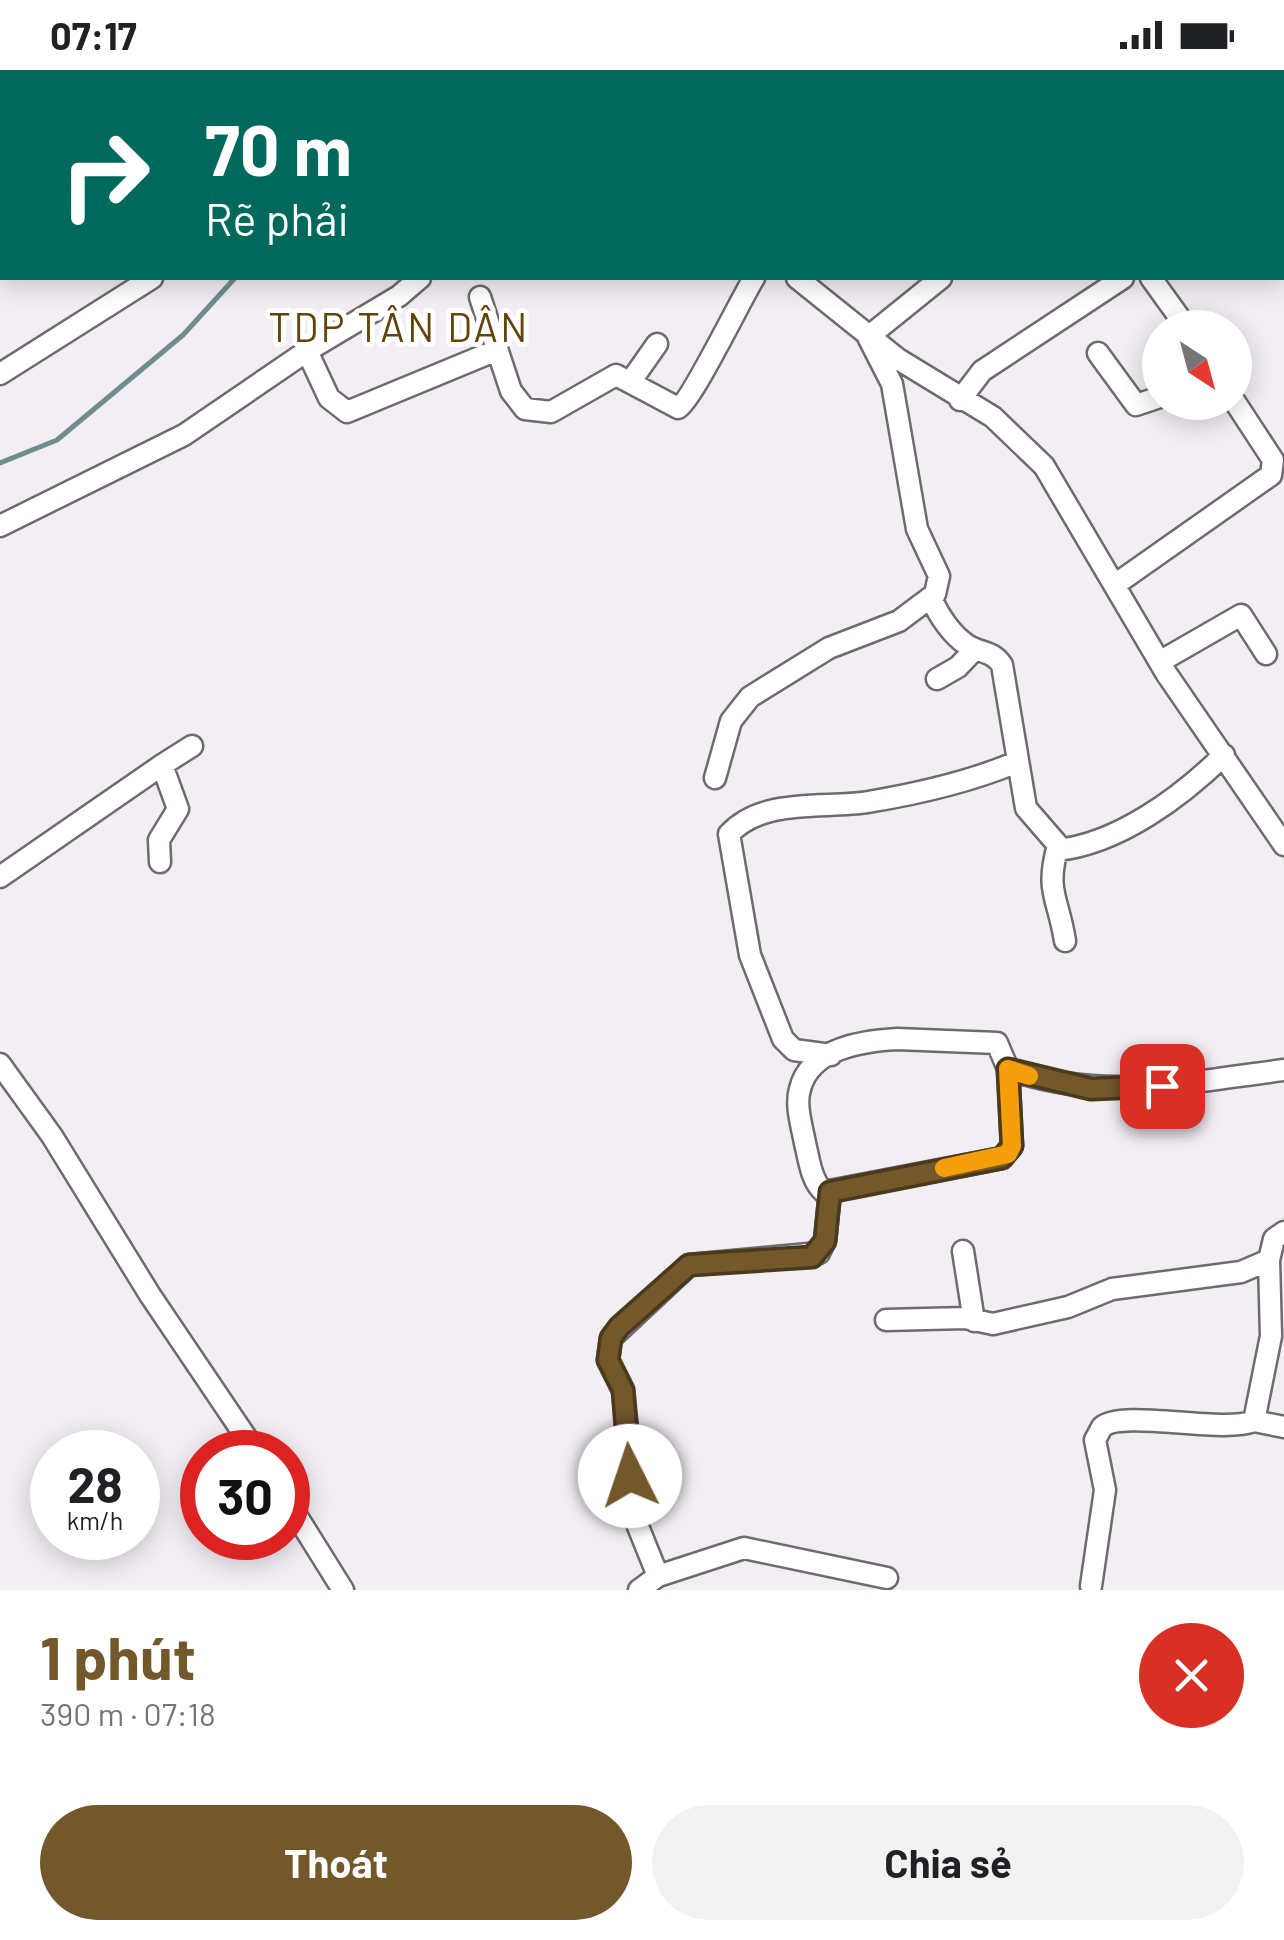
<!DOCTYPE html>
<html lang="vi">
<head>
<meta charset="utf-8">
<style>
  :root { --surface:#fff; --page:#f2f2f2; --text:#202124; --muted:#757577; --accent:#73582b }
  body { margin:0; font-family:Barlow,sans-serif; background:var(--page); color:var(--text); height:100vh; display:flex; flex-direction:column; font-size:38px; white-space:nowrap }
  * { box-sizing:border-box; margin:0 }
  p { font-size:32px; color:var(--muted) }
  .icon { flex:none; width:55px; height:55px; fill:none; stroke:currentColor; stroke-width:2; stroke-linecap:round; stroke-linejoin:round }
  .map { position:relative; height:1520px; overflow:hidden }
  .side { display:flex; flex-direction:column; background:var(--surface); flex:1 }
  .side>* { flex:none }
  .hud { position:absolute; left:0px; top:0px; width:1285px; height:210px; box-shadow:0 5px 25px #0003; background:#00695c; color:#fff; overflow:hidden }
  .needle { width:65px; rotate:144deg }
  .fabs { position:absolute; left:1142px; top:240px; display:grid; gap:20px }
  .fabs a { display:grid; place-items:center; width:110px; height:110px; border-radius:50%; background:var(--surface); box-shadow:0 5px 25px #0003; font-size:50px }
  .speed { position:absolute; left:30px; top:1360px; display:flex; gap:20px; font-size:50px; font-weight:700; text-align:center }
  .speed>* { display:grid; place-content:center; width:130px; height:130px; border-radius:50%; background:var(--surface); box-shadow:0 5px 25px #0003; line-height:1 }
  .speed small { font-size:25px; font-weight:400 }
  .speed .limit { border:15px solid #d22; background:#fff; color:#111 }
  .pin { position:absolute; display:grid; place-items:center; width:85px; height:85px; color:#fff; margin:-42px; border-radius:20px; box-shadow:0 5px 15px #0006 }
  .me { position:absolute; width:110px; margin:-55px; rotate:356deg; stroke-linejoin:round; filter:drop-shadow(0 0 8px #0008) }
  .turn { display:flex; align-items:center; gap:35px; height:210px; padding:0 40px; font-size:45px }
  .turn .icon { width:130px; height:130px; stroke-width:2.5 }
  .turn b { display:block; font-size:70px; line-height:85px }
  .round { display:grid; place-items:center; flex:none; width:105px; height:105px; border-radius:52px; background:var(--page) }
  .headline { display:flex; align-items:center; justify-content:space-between; height:170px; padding:0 40px }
  h1 { font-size:60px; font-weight:700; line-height:75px; color:var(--accent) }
  .button { display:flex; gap:20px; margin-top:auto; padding:20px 40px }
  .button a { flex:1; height:115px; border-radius:60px; background:var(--accent); color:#fff; font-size:40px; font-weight:700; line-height:115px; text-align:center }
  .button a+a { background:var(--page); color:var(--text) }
  .status { display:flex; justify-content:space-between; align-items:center; height:70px; padding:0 50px; background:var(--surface); direction:ltr }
  .status svg { height:28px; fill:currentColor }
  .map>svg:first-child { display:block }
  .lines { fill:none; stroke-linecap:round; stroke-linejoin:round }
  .stream { stroke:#708c8e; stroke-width:5 }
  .minor-casing { stroke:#6e6a6f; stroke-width:25 }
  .minor { stroke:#fff; stroke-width:20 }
  .route-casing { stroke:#4b391c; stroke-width:25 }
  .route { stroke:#73582b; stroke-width:18 }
  .slow { stroke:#f59e0b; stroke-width:18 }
  .labels { text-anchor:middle; stroke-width:10; stroke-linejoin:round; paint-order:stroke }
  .quarter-label { font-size:40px; letter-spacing:2.5px; fill:#61440a; stroke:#fff }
</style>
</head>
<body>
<div class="status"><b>07:17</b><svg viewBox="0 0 49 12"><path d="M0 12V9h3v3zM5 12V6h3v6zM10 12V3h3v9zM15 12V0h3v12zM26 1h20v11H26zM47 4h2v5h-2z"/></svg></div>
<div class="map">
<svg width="1284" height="1520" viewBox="0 0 1284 1520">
  <rect width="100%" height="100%" fill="#f2eef4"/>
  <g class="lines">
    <path class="stream" d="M510 2 512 0
      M0 393 57 370 183 265 235 208"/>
    <g class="minor-casing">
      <path id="minor" d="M257 0 260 2
        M615 0 617 2
        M943 0 944 2
        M208 2 211 0
        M310 2 311 0
        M584 2 586 0
        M0 8 2 11
        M0 154 2 152
        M797 208 898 289 993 347 1044 396 1166 603 1284 775
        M1151 208 1187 258
        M480 227 511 321 525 339 551 342 616 305 678 338C691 332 741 229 754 208
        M307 281 329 328 347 342 497 280
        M1098 283 1136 335 1160 327
        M0 304 152 208
        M631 311 657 274
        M960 330 982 301 1123 208
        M0 456 184 365 307 281 399 226 420 208
        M1116 514 1271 405 1273 390 1235 332
        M932 530C939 546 952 565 967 575 981 584 992 580 1002 595L1026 738 1058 775C1045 823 1058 826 1065 871
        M1161 591 1241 545 1266 584
        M937 609 958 597 975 579
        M162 695 192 676
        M715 708 731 651 750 627 829 578 899 551 935 524 939 506 917 459 892 314 868 267 941 208
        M1057 780C1118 774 1181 727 1224 685
        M0 807 162 695 178 739 159 770 160 792
        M897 969 997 973 1008 999 1012 1076 1002 1088 824 1122C811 1111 809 1089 805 1073 802 1057 795 1035 800 1019 810 978 863 971 897 969Z
        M831 985 794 980 783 969 750 885 729 764C763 727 825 739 868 732 916 724 972 711 1017 692
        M0 994 52 1066 150 1225 256 1382
        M1008 999C1102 1032 1188 1012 1284 1000
        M963 1181 974 1251
        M886 1250 965 1248 993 1254 1068 1237 1112 1219 1241 1202 1269 1190 1274 1169 1284 1162
        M1254 1351 1284 1357
        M288 1432 343 1520
        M658 1506 637 1454 623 1320 608 1290 611 1268 689 1195 819 1183 825 1171 830 1122
        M1091 1516 1105 1420 1095 1370 1102 1357C1123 1339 1222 1364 1254 1351L1271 1266 1269 1190
        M639 1520 658 1506 744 1478 887 1508"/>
    </g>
    <use href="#minor" class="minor"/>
  </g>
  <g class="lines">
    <g class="route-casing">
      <path id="route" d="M630 1406 623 1320 608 1290 611 1268 619 1257 689 1195 812 1187 825 1171 830 1122 1002 1088 1012 1076 1008 999 1091 1019 1162 1016"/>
    </g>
    <use href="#route" class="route"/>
    <path class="slow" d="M944 1098 1008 1084 1012 1076 1008 999 1029 1006"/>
  </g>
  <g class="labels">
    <g class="quarter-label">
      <text x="399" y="272">TDP TÂN DÂN</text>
    </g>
  </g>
</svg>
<div class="fabs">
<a><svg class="needle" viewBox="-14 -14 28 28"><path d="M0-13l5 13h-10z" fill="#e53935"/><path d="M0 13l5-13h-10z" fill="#757577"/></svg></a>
</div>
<div class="speed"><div>28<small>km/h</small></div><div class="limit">30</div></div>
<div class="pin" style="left:1162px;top:1016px;background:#d93025"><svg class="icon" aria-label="arrive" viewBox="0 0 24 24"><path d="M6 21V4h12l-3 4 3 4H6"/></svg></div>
<svg class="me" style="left:630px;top:1406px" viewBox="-20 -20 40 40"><circle r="19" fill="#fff"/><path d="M0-13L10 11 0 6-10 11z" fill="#73582b"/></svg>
<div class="hud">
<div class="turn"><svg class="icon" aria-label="right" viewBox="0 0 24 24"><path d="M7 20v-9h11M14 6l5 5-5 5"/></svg><div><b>70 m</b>Rẽ phải</div></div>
</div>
</div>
<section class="side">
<div class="headline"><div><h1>1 phút</h1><p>390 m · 07:18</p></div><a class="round" style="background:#d93025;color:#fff"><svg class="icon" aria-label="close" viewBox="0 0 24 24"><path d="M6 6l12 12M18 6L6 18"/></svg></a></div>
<div class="button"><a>Thoát</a><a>Chia sẻ</a></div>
</section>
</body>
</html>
